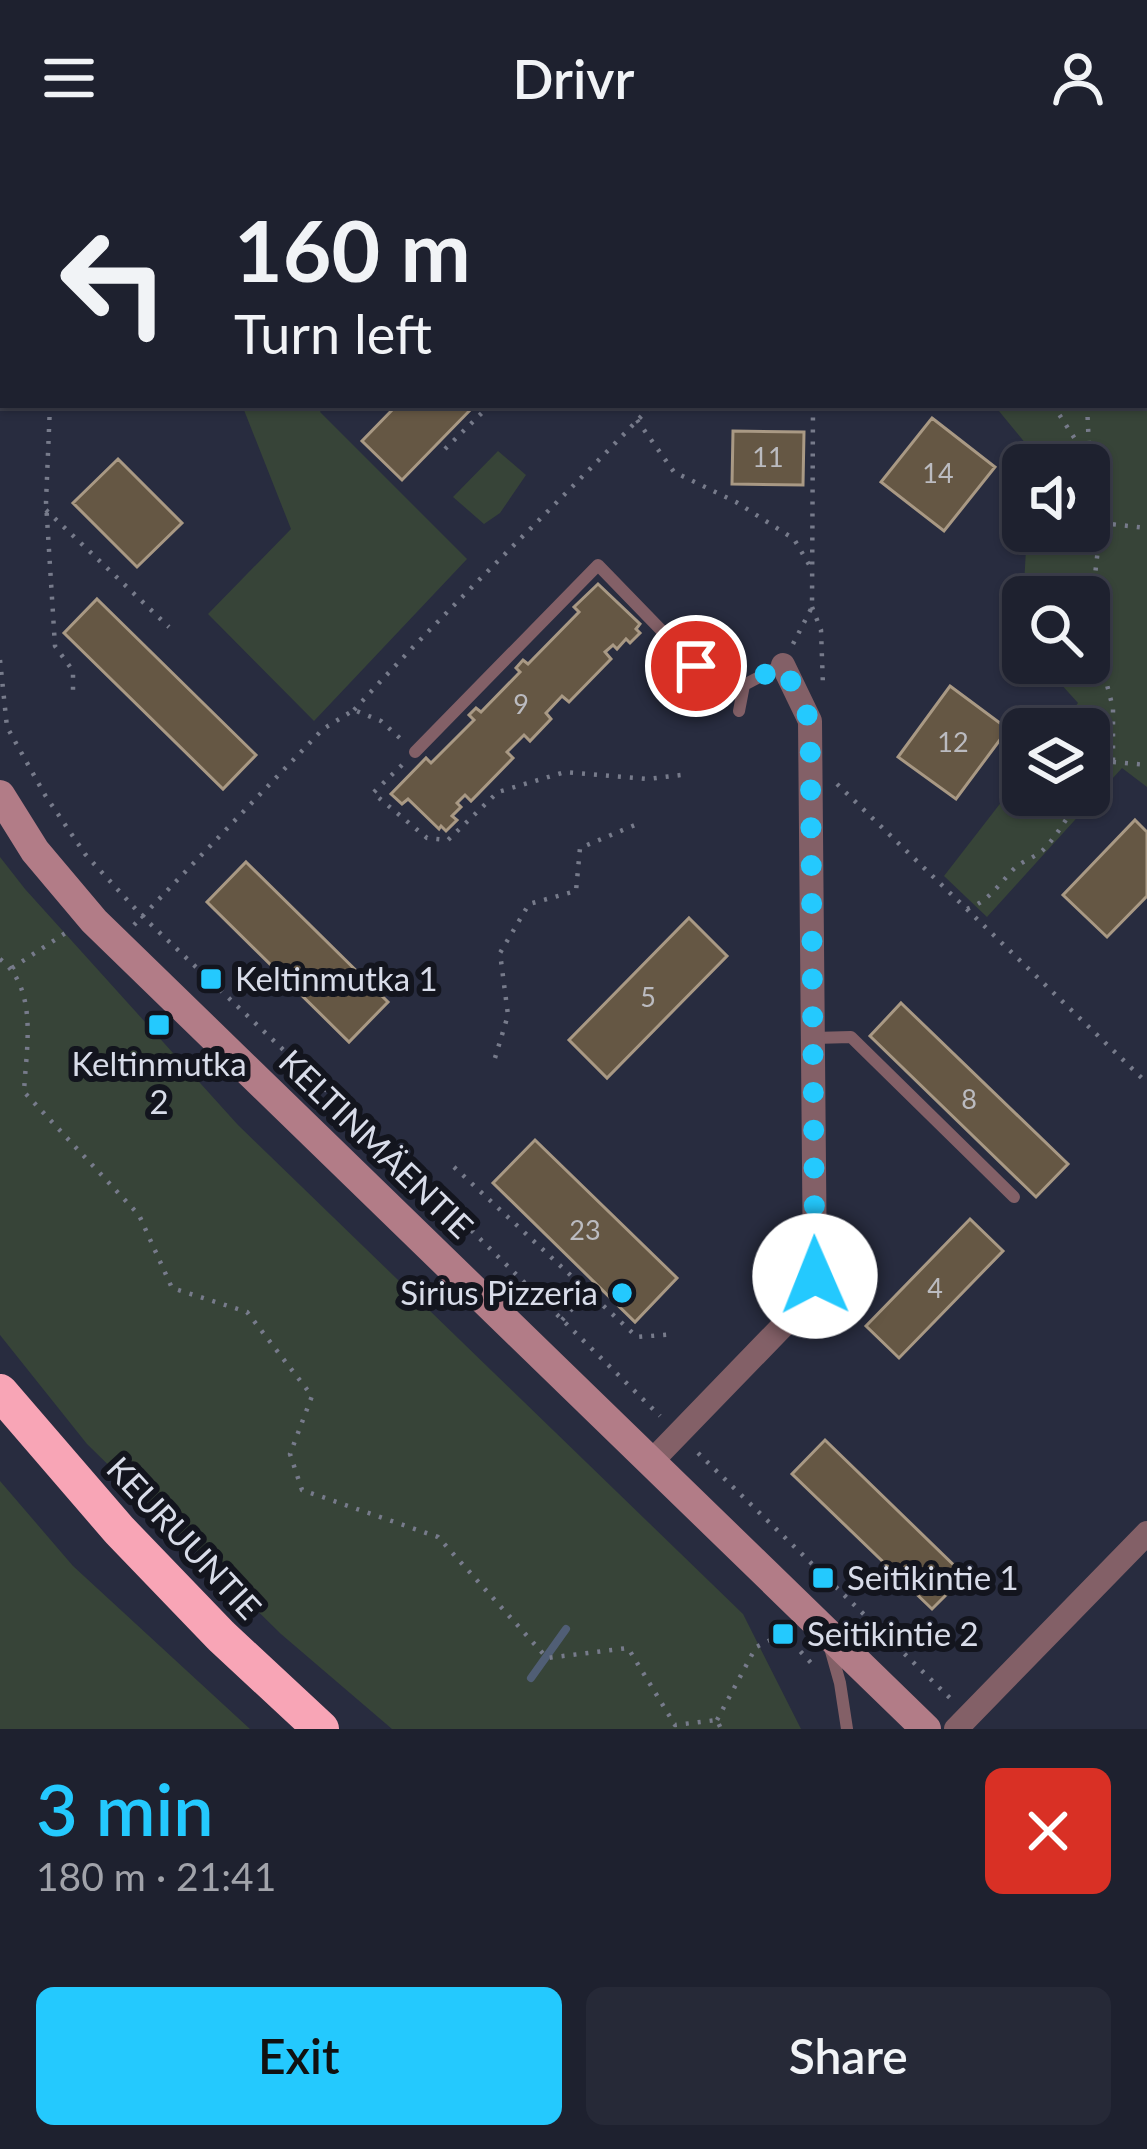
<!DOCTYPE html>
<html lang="en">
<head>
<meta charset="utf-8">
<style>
  :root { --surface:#1e212f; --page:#262937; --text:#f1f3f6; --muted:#a1a3aa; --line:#3c3e4b; --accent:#24c9fe }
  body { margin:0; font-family:Lato,sans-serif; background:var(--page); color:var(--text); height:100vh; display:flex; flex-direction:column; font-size:45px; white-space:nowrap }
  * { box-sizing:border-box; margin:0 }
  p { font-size:39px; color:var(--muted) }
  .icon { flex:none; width:66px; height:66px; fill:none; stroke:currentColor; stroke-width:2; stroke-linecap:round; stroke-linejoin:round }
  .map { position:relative; height:1573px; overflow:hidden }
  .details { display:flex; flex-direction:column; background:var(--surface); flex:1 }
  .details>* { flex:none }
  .hud { position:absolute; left:0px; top:0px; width:1149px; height:252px; box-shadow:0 3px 9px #0004,0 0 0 3px var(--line); background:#1e212f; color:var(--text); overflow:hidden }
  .controls { position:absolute; left:1002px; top:288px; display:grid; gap:24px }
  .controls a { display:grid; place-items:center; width:108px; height:108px; border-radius:18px; background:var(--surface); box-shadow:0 3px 9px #0004,0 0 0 3px var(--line); font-size:60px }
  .pin { position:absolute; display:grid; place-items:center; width:102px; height:102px; color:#fff; margin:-51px; border:6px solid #fff; border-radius:50%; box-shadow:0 3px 12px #0007 }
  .me { position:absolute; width:132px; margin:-66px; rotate:359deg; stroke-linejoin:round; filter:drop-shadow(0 0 9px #0008) }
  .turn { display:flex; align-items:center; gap:42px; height:252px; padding:0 36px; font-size:54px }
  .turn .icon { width:156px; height:156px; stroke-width:2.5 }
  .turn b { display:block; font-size:84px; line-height:102px }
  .round { display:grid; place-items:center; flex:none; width:126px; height:126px; border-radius:18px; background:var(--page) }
  .head { display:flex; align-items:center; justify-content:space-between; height:204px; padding:0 36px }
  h1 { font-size:72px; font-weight:600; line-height:90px; color:var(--accent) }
  .action { display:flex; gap:24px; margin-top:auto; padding:24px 36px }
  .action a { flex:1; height:138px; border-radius:18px; background:var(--accent); color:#111; font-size:48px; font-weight:600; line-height:138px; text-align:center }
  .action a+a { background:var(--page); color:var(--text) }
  header { display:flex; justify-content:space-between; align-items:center; height:156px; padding:0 36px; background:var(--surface); font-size:54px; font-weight:600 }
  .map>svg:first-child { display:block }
  .green { fill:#374438 }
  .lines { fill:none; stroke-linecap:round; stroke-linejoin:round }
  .stream { stroke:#505e75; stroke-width:8 }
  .building { fill:#655744; stroke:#a99984; stroke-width:3 }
  .path { stroke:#777b8b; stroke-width:4.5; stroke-dasharray:3 9; stroke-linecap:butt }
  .lane { stroke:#836067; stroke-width:12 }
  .street { stroke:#836067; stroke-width:24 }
  .secondary { stroke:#b27c87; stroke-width:30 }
  .highway { stroke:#f8a5b6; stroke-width:36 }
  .route { stroke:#24c9fe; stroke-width:21; stroke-dasharray:0 37.8 }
  .poi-dot { fill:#24c9fe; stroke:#13151e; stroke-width:4.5 }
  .labels { text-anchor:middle; stroke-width:12; stroke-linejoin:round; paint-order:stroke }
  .number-label { font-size:27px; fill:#bbbbc0 }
  .poi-label { font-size:33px; fill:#d8dce9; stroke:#13151e; text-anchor:start }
  .street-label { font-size:33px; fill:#d8dce9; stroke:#13151e }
</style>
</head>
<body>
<header><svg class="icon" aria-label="menu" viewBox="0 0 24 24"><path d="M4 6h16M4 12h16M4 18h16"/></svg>Drivr<svg class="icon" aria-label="person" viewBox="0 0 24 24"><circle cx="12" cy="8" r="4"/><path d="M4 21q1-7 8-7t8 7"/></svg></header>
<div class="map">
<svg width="1147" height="1573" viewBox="0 0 1147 1573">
  <rect width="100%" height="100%" fill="#282c3f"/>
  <path class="green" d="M1063 0H1147V631L1122 612 987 761 944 720 1023 618V639H1089V573H1058L1078 547 1042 507H1089V441H1023V486L1021 483 1027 375H1089V309H1030L1031 294 994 249H1146V3H1061Z
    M242 249H325L320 256 467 403 314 565 208 458 291 373Z
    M498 295 526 319 500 357 484 368 453 341Z
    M0 701 25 733 238 969 743 1458 801 1573H392L281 1478 87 1288 0 1179Z
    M0 1325 73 1410 250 1573H0Z"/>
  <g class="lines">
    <path class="stream" d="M531 1522 566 1473"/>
  </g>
  <path class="building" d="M397 249H475L402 324 362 285Z
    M932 262 995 311 944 375 881 326Z
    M733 275 804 276 803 329 732 328Z
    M118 303 182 367 137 411 73 347Z
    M598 428 640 468 636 473 640 477 630 487 626 483 617 493 613 489 605 496 611 503 569 546 562 540 546 557 551 563 530 585 524 579 507 596 513 602 471 645 465 639 457 647 461 651 452 660 457 664 446 675 441 670 439 673 408 643 402 648 391 638 426 602 431 607 474 564 469 559 476 552 481 556 520 516 516 512 523 504 528 508 579 456 574 451Z
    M97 443 256 599 223 633 64 477Z
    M950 530 1008 573 956 643 898 601Z
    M1135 664 1147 676V740L1107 781 1063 739Z
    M246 706 388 846 349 886 207 746Z
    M689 762 727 800 607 922 569 884Z
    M901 847 1068 1008 1036 1041 870 880Z
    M535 984 677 1122 635 1166 493 1027Z
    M970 1063 1003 1095 899 1202 866 1170Z
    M825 1284 965 1420 932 1453 792 1318Z"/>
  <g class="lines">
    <path class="path" d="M686 0 689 3
      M1049 0 1050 3
      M31 3 32 0
      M86 3 87 0
      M408 3 411 0
      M1060 3 1062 0
      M0 107 3 90
      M1146 161H1147
      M1146 219H1147
      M50 249 46 346 55 490 73 515V541
      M1053 249 1077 286 1089 291 1098 311 1102 358 1095 419 1106 481V525L1113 552V606L1089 633
      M1087 249 1089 291
      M637 264 674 316 736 346 794 383 811 412
      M445 293 490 249
      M46 354 169 471
      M1101 367 1147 372
      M812 451 821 474 823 530
      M793 488 812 451 813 249
      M0 504 7 571 45 639 85 698 142 760 404 1008 660 1260
      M354 554C450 449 554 352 652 249
      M1113 606 1147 609
      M402 609 373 637 427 682 448 684 498 636 565 616 648 623 689 618
      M837 628 1147 927
      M967 753C987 746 997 731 1011 716 1020 705 1033 703 1043 694 1059 678 1069 656 1084 639
      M134 769 323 573 354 554 381 565 403 585
      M0 803C39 833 26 893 24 936L139 1059 172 1132 247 1156 312 1240 290 1298 302 1334 438 1381 547 1502 628 1492 675 1569 717 1564 721 1573
      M12 812 67 776
      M495 902 508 859 500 797 529 748 576 735 580 692 642 666
      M454 1011 637 1181 675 1178
      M562 1164 589 1134
      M698 1297 952 1544
      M776 1469 813 1509
      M717 1564 756 1491 783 1478"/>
    <path class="lane" d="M739 555 744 529
      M415 596 598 409 696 510 713 519 744 529 782 509
      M814 882 851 881 1014 1041
      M829 1488 840 1527 847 1573"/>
    <path class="street" d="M786 3 787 0
      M652 1305 805 1147 815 1121 810 565 783 509
      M956 1573 1147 1377"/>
    <path class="secondary" d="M0 639 35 695 94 765 926 1573"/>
    <path class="highway" d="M0 1236 119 1374 221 1480 321 1573"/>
  </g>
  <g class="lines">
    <path class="route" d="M696 510 713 519 744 529 783 509 810 565 815 1120"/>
  </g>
  <g class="poi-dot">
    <rect x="199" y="811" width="24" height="24" rx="6"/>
    <rect x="147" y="857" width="24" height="24" rx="6"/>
    <circle cx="622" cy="1137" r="12"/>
    <rect x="811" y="1410" width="24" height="24" rx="6"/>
    <rect x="771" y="1466" width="24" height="24" rx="6"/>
  </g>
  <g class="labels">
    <g class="number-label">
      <text x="768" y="311">11</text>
      <text x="938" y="327">14</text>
      <text x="521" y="558">9</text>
      <text x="953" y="596">12</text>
      <text x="648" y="851">5</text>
      <text x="969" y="953">8</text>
      <text x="585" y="1084">23</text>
      <text x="935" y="1142">4</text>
    </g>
    <g class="poi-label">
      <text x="235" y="835">Keltinmutka 1</text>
      <text x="159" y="920" text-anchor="middle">Keltinmutka<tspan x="159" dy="38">2</tspan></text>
      <text x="598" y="1149" text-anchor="end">Sirius Pizzeria</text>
      <text x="847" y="1434">Seitikintie 1</text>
      <text x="807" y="1490">Seitikintie 2</text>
    </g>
    <g class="street-label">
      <text transform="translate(376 988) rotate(44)" y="12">KELTINMÄENTIE</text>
      <text transform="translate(184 1382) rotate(47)" y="12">KEURUUNTIE</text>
    </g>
  </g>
</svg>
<div class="controls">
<a><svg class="icon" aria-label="sound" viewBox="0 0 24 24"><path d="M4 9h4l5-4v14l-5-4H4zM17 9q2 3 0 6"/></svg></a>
<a><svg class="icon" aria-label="search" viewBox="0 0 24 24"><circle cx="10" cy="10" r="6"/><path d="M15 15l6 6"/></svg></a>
<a><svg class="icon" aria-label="layers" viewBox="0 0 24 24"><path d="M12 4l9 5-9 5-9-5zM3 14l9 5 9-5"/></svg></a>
</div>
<div class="pin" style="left:696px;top:510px;background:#d93025"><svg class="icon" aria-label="arrive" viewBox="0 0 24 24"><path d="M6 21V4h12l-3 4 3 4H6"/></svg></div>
<svg class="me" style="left:815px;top:1120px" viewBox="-20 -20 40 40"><circle r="19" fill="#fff"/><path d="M0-13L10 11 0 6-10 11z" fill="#24c9fe"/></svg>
<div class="hud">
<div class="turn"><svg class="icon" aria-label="left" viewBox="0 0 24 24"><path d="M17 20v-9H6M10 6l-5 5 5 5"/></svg><div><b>160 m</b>Turn left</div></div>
</div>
</div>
<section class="details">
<div class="head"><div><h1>3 min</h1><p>180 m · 21:41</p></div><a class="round" style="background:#d93025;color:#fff"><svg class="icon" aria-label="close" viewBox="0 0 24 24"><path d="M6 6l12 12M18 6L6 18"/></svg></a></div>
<div class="action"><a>Exit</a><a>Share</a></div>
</section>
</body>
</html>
